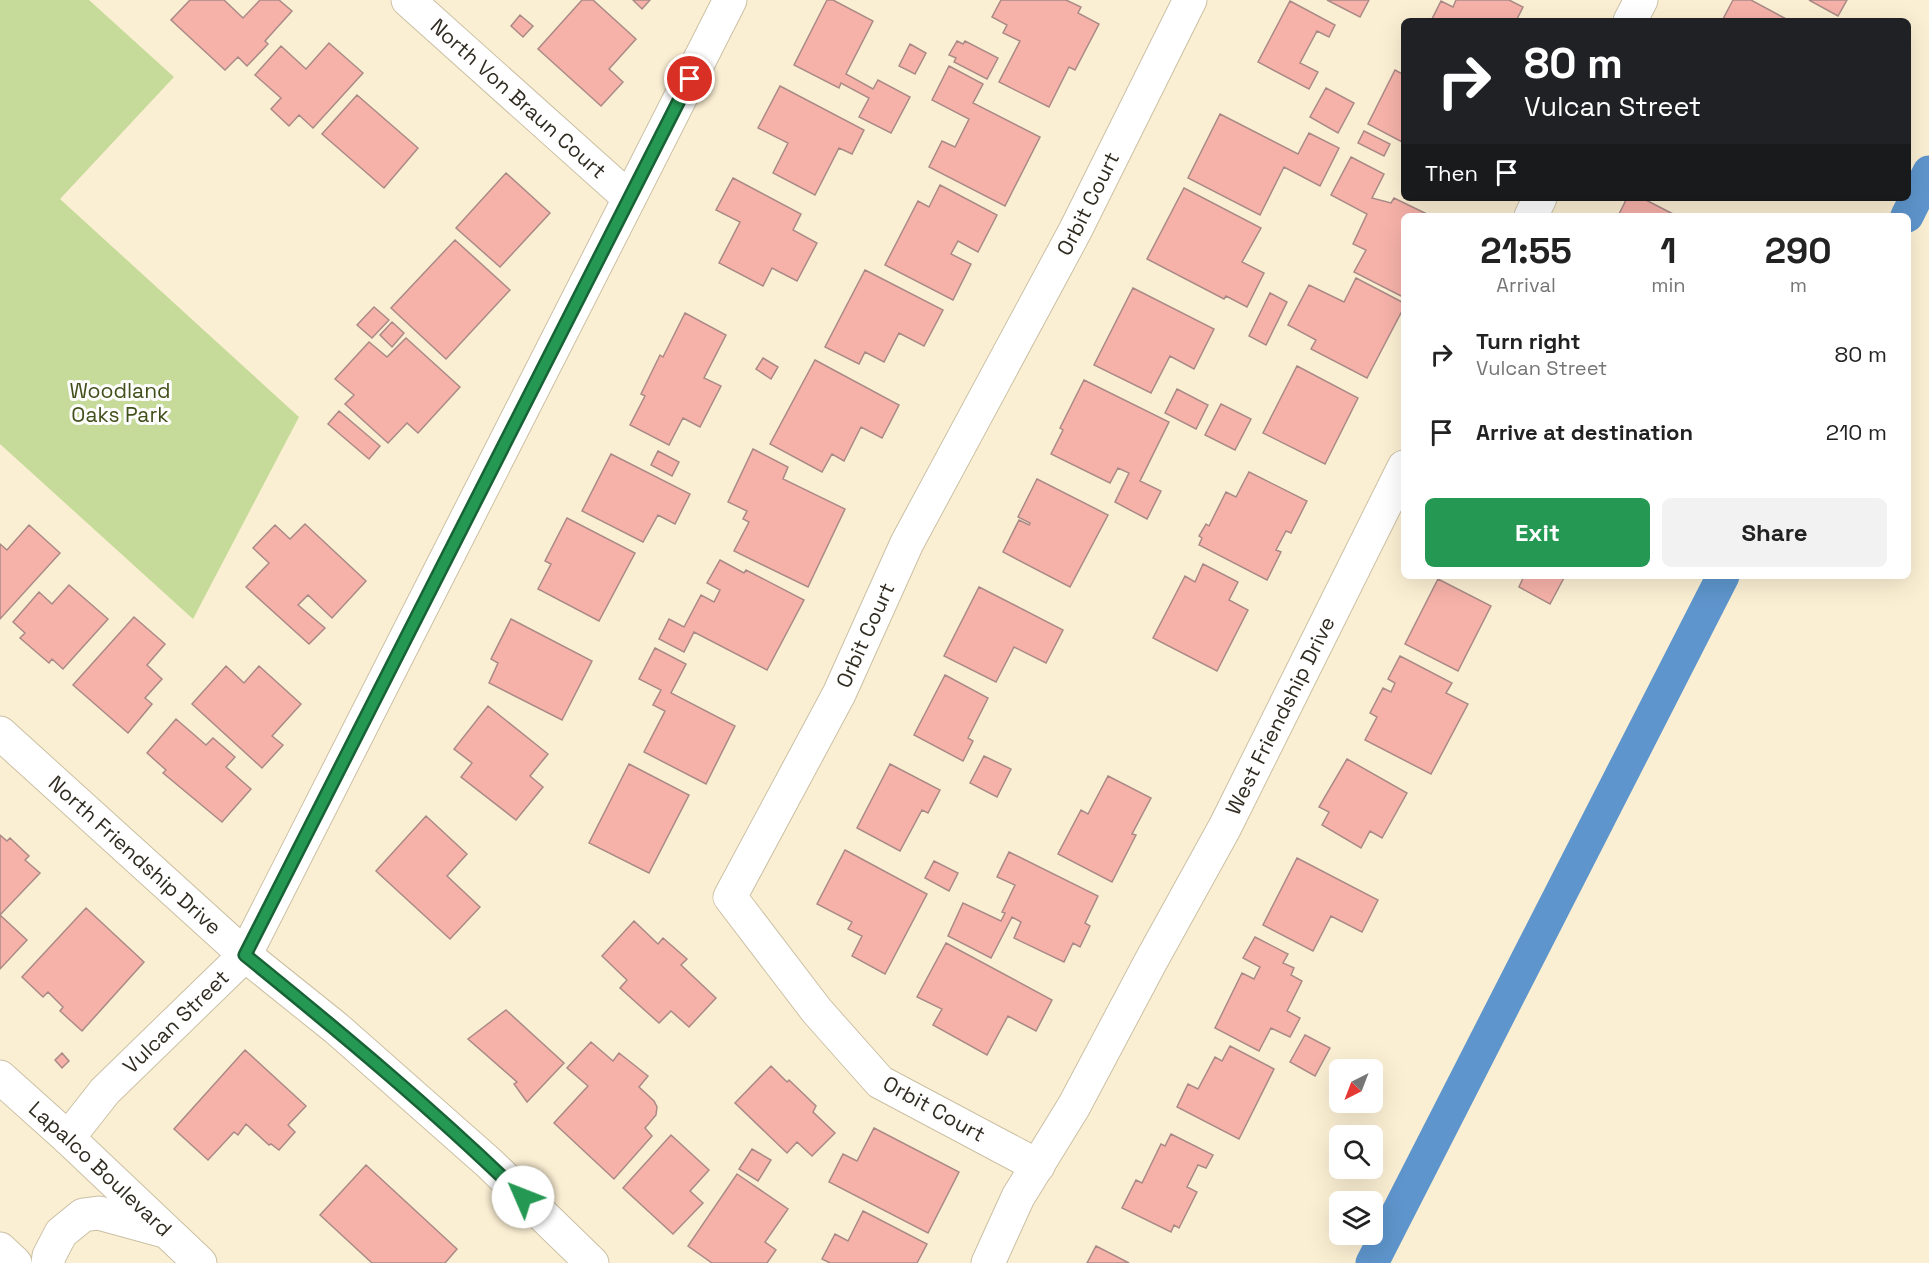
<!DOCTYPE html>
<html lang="en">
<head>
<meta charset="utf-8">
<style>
  :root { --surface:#fff; --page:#f2f2f2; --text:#222; --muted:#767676; --accent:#259853 }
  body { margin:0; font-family:"Space Grotesk",sans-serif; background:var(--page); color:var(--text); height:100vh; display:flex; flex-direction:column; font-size:22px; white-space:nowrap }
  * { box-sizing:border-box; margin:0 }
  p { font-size:20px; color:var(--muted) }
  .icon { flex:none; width:33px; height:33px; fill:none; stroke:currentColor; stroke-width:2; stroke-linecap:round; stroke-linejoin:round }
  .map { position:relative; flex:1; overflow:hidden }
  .sheet { position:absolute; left:1401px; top:213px; width:510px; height:366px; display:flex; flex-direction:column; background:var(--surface); border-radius:9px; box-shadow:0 6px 24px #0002 }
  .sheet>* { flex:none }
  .banner { position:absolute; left:1401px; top:18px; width:510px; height:183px; border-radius:9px; box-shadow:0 6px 24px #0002; background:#202124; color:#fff; overflow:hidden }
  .needle { width:39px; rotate:222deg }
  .controls { position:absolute; left:1329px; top:1059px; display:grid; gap:12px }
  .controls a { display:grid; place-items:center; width:54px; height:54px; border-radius:9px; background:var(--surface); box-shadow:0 6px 24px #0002; font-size:30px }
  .pin { position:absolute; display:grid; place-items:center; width:51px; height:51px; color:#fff; margin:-26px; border:3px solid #fff; border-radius:50%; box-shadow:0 2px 6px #0007 }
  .me { position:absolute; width:66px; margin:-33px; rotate:314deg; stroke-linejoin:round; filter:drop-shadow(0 0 4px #0008) }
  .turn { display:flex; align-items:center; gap:21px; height:126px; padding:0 24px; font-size:27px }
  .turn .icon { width:78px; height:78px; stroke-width:2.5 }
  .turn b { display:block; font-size:42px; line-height:51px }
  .then { display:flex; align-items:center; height:57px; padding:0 24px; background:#0003; gap:12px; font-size:22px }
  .eta { display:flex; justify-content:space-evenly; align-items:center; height:102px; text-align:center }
  .eta b { font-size:36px; font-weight:700; line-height:42px }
  .button { display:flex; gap:12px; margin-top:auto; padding:12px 24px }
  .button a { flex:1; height:69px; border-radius:9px; background:var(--accent); color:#fff; font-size:24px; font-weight:700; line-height:69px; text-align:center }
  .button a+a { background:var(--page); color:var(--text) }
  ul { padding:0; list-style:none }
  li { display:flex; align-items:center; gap:18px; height:78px; padding:0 24px }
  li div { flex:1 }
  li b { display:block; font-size:22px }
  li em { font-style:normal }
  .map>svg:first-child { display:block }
  .green { fill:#c6db9a }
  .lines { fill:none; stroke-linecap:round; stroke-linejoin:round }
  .canal { stroke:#5e95cc; stroke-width:33 }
  .building { fill:#f6b2a9; stroke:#aa8a86; stroke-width:1.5 }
  .street-casing { stroke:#cbc0a5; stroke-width:35 }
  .primary-casing { stroke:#cbc0a5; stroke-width:35 }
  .street { stroke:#fff; stroke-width:33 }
  .primary { stroke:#fff; stroke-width:33 }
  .route-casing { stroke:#186336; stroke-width:15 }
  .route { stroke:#259853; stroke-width:10 }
  .labels { text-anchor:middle; stroke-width:6; stroke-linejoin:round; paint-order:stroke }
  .street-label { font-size:21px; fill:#312c22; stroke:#fdfdfd }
  .park-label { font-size:21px; fill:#41501a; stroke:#fdfdfd }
</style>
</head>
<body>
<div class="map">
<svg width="1929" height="1263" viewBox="0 0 1929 1263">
  <rect width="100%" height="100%" fill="#fbefd3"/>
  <path class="green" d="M0 0H89L174 77 60 199 299 417 193 619 0 444Z"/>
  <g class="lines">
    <path class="canal" d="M1907 216 1929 172
      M1372 1263 1723 576"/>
  </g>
  <path class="building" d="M190 0H224L243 18 260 0H279L292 11 265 41 268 44 247 66 238 57 225 70 171 20Z
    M582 0H593L636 39 609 69 623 82 601 106 538 49Z
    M633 0H650L642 9Z
    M827 0H833L873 21 846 74 873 89 878 80 910 97 891 133 859 117 869 98 841 83 839 88 794 65Z
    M1001 0H1066L1081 7 1078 13 1099 24 1075 70 1069 67 1049 107 999 82 1020 41 1003 33 1007 25 992 17Z
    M1327 0H1369L1360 17Z
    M1456 0H1509L1523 7 1516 21H1431L1441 1 1453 7Z
    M1733 0H1751L1790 21H1722Z
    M1809 0H1847L1838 16Z
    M1290 1 1335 25 1329 37 1317 31 1300 63 1318 72 1309 89 1258 62Z
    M520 15 533 26 523 37 511 26Z
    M957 41 963 44 965 41 998 58 987 79 954 62 956 58 949 55Z
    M329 43 363 73 313 128 299 115 289 126 271 109 281 98 255 75 281 46 306 69Z
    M910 44 926 53 915 74 899 66Z
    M949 66 983 84 973 103 1040 137 1005 206 929 167 942 141 955 147 969 119 932 100Z
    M1395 70 1404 75V143L1368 124Z
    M780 86 864 130 852 154 839 148 815 195 773 173 788 143 758 128Z
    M1326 88 1354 103 1338 133 1310 117Z
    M357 95 418 148 384 188 322 134Z
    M1220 114 1298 154 1309 133 1339 148 1320 186 1284 167 1260 215 1188 178Z
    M1364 131 1390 144 1384 156 1358 143Z
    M1351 157 1384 174 1372 198 1391 203 1394 198 1431 216H1404L1403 297 1354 272 1366 250 1353 244 1367 214 1331 195Z
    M506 173 550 213 500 267 456 228Z
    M733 178 801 214 793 230 817 243 797 281 772 268 763 286 719 263 740 222 716 210Z
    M940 185 997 215 978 252 958 241 951 254 971 264 953 300 885 265 918 201 929 207Z
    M1184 188 1261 228 1242 262 1264 273 1247 307 1226 296 1224 299 1147 259Z
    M1627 198H1642L1677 216H1618Z
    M455 240 510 290 446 359 391 308Z
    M865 270 943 310 924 346 899 333 884 362 865 352 859 364 825 347Z
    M1356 278 1404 303V307L1367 378 1311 349 1316 340 1288 325 1309 285 1344 302Z
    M1133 288 1214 329 1194 369 1170 356 1151 393 1094 365Z
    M1270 293 1287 302 1266 345 1249 336Z
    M374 307 389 320 372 338 357 325Z
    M685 313 726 335 704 378 721 386 700 427 683 418 669 445 630 425 645 396 641 394 660 355 663 357Z
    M392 322 404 333 392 347 380 335Z
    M406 338 460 387 418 433 407 423 388 443 345 404 354 395 335 379 369 342 387 357Z
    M763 358 778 367 771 379 756 369Z
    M815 360 899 405 882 438 861 427 844 461 832 454 822 472 770 444Z
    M1297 366 1358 398 1325 464 1263 433Z
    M1084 380 1169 422 1140 481 1161 491 1147 519 1115 502 1129 473 1118 468 1110 483 1051 454 1063 430 1060 428Z
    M1177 389 1208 405 1196 429 1165 413Z
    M1221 404 1251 419 1235 450 1205 435Z
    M339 411 380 446 369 459 328 424Z
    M753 449 788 467 783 479 845 509 808 587 734 551 749 522 743 519 747 511 728 502Z
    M658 451 679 462 672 476 651 465Z
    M611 454 690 494 675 524 658 515 643 542 582 511Z
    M1249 472 1307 501 1291 533 1286 531 1276 550 1281 552 1267 580 1199 545 1202 538 1199 536 1206 524 1209 526 1226 492 1236 497Z
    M1037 479 1108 515 1070 587 1003 552 1019 520 1029 525 1030 523 1018 517Z
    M567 518 635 553 599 621 538 589 551 564 545 561Z
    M305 524 366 581 332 618 308 595 298 605 325 628 309 644 246 587 269 563 253 548 275 525 290 539Z
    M29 525 60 553 0 619V544L7 550Z
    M720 560 744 573 746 570 804 600 767 670 694 632 684 652 659 639 669 619 684 627 701 595 714 602 720 590 707 583Z
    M1203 564 1238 582 1229 600 1248 610 1217 671 1153 638 1185 576 1195 582Z
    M1524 576H1565L1550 604 1519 587Z
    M1438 579 1491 606 1458 671 1405 644Z
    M69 585 108 619 63 669 52 659 49 663 20 638 25 633 13 622 39 592 52 604Z
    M979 587 1063 630 1046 663 1014 647 996 682 944 656Z
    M134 617 165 644 147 665 162 679 145 698 152 704 128 733 73 685Z
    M511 619 592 661 562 720 489 683 498 663 491 659Z
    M655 648 686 664 671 693 735 726 706 784 644 752 665 711 653 705 661 690 639 679Z
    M1400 656 1452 683 1446 693 1468 704 1431 774 1365 740 1377 717 1370 713 1383 688 1391 692 1395 683 1388 679Z
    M226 666 244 683 259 666 301 704 272 736 283 745 262 768 192 704Z
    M945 675 988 698 968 738 973 741 963 761 914 735Z
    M488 706 548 754 530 776 543 787 516 820 461 777 472 763 454 749Z
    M176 719 206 745 213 738 235 757 226 767 251 789 222 822 163 773 166 770 147 753Z
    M984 756 1011 769 997 797 970 783Z
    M1347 759 1407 793 1382 838 1370 831 1361 848 1322 825 1329 812 1319 807Z
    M629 764 689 795 649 873 589 843Z
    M890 764 940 790 928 813 922 810 900 851 857 828Z
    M1108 776 1151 798 1132 834 1136 835 1112 882 1058 854 1081 810 1088 814Z
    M426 816 467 854 447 876 480 907 450 939 376 871Z
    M0 835 7 841 10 838 29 856 25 860 40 873 0 915Z
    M845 850 927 894 885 974 852 956 862 936 848 929 852 922 817 904Z
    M1009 852 1098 896 1085 923 1090 926 1080 947 1073 943 1064 962 1014 938 1021 922 1012 917 991 958 948 936 963 903 1001 921 1005 913 1002 912 1015 885 997 877Z
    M1297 858 1378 900 1362 932 1331 916 1313 951 1263 925Z
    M934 861 958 873 949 891 925 878Z
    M86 908 144 962 82 1031 60 1011 63 1007 48 992 43 997 22 977Z
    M0 915 27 940 0 969Z
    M634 921 658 944 663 938 687 959 681 965 716 998 689 1027 671 1011 659 1023 620 988 627 980 602 956Z
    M1255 937 1288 954 1283 963 1294 968 1291 975 1302 981 1287 1011 1300 1018 1290 1037 1271 1028 1259 1051 1215 1028 1242 973 1254 979 1260 967 1243 958Z
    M946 943 1052 1000 1036 1031 1008 1016 987 1055 933 1025 942 1009 917 997Z
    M506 1010 564 1063 527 1102 514 1084 517 1082 468 1039Z
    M1305 1035 1330 1048 1315 1076 1290 1062Z
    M591 1042 613 1061 619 1053 648 1076 639 1087 654 1101 657 1107 656 1115 645 1128 652 1136 614 1179 554 1123 588 1086 567 1068Z
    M1230 1046 1274 1069 1239 1139 1177 1107 1188 1084 1198 1089 1215 1057 1222 1061Z
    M245 1050 306 1106 288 1125 295 1132 279 1150 271 1144 269 1145 246 1124 238 1135 234 1132 208 1160 174 1129Z
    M62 1053 69 1061 62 1068 55 1060Z
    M771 1066 787 1082 789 1080 816 1106 813 1112 835 1133 812 1156 797 1142 787 1153 735 1103Z
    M874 1128 959 1172 928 1233 829 1182 843 1154 857 1161Z
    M1171 1134 1213 1155 1206 1168 1198 1165 1187 1187 1197 1192 1179 1228 1174 1225 1171 1232 1122 1208 1136 1180 1142 1183 1161 1144 1165 1146Z
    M671 1135 709 1170 690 1191 703 1203 673 1234 623 1188Z
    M752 1149 771 1160 758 1181 739 1169Z
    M366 1165 457 1249 445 1263H372L320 1215Z
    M737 1174 788 1209 765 1242 776 1250 767 1263H712L688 1246Z
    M863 1211 927 1244 917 1263H830L822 1259 835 1234 848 1241Z
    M1096 1246 1129 1263H1087Z"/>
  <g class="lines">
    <g class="street-casing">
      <g id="street">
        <path id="s1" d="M408 0 629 198"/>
        <path d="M1630 21 1641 0"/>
        <path d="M1531 216 1540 198"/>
        <path id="s2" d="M0 733 245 955 336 1028 489 1163 592 1263"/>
        <path id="s3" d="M68 1138 105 1091 245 955 730 0"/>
        <path id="s4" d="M1038 1166 880 1082 817 1011 730 897 839 694 907 543 1075 231 1190 0"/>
        <path id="s5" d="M988 1263 1018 1197 1074 1106 1151 961 1225 827 1404 467"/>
      </g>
    </g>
    <g class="primary-casing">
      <g id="primary">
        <path id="s6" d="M0 1077 68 1138 200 1263"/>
        <path d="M0 1249 15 1263"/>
        <path d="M48 1263 49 1256 61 1233 83 1215 99 1213 161 1230"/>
      </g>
    </g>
    <use href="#street" class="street"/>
    <use href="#primary" class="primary"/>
  </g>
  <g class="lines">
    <g class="route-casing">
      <path id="route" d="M523 1197C435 1111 340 1032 245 955L690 79"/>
    </g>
    <use href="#route" class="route"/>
  </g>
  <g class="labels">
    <g class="street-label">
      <text dy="7" stroke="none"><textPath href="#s1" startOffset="148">North Von Braun Court</textPath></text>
      <text dy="7" stroke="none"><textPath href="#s4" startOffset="1198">Orbit Court</textPath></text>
      <text dy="7" stroke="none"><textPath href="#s4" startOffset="712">Orbit Court</textPath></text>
      <text dy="7" stroke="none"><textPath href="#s5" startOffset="621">West Friendship Drive</textPath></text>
      <text dy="7" stroke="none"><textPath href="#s2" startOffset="182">North Friendship Drive</textPath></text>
      <text dy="7" stroke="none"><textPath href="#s3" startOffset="159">Vulcan Street</textPath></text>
      <text transform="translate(934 1109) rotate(29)" y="7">Orbit Court</text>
      <text dy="7" stroke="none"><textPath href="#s6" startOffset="136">Lapalco Boulevard</textPath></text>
    </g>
    <g class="park-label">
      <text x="120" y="398">Woodland<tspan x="120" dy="24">Oaks Park</tspan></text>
    </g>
  </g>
</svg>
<div class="controls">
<a><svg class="needle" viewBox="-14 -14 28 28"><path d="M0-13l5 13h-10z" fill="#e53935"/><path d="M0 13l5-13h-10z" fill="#767676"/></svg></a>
<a><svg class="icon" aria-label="search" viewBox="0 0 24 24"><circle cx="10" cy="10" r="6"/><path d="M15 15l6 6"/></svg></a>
<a><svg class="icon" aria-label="layers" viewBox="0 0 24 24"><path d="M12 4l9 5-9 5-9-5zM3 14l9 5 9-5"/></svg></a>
</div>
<div class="pin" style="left:690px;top:79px;background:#d93025"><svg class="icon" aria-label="arrive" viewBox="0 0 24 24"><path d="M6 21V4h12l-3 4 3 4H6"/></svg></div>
<svg class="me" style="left:523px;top:1197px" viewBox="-20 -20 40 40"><circle r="19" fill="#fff"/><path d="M0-13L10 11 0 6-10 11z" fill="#259853"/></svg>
<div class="banner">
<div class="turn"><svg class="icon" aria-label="right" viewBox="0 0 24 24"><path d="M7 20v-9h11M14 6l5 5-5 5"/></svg><div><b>80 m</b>Vulcan Street</div></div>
<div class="then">Then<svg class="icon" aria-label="arrive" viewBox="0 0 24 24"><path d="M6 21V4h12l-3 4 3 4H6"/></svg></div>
</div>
<section class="sheet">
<div class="eta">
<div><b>21:55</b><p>Arrival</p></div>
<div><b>1</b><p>min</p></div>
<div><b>290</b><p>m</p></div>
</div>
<ul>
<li><svg class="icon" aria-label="right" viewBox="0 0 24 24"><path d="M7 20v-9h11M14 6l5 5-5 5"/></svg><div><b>Turn right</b><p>Vulcan Street</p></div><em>80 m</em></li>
<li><svg class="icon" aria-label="arrive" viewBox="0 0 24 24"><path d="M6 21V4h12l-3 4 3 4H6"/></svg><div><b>Arrive at destination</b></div><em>210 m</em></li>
</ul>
<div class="button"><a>Exit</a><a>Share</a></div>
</section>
</div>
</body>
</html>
